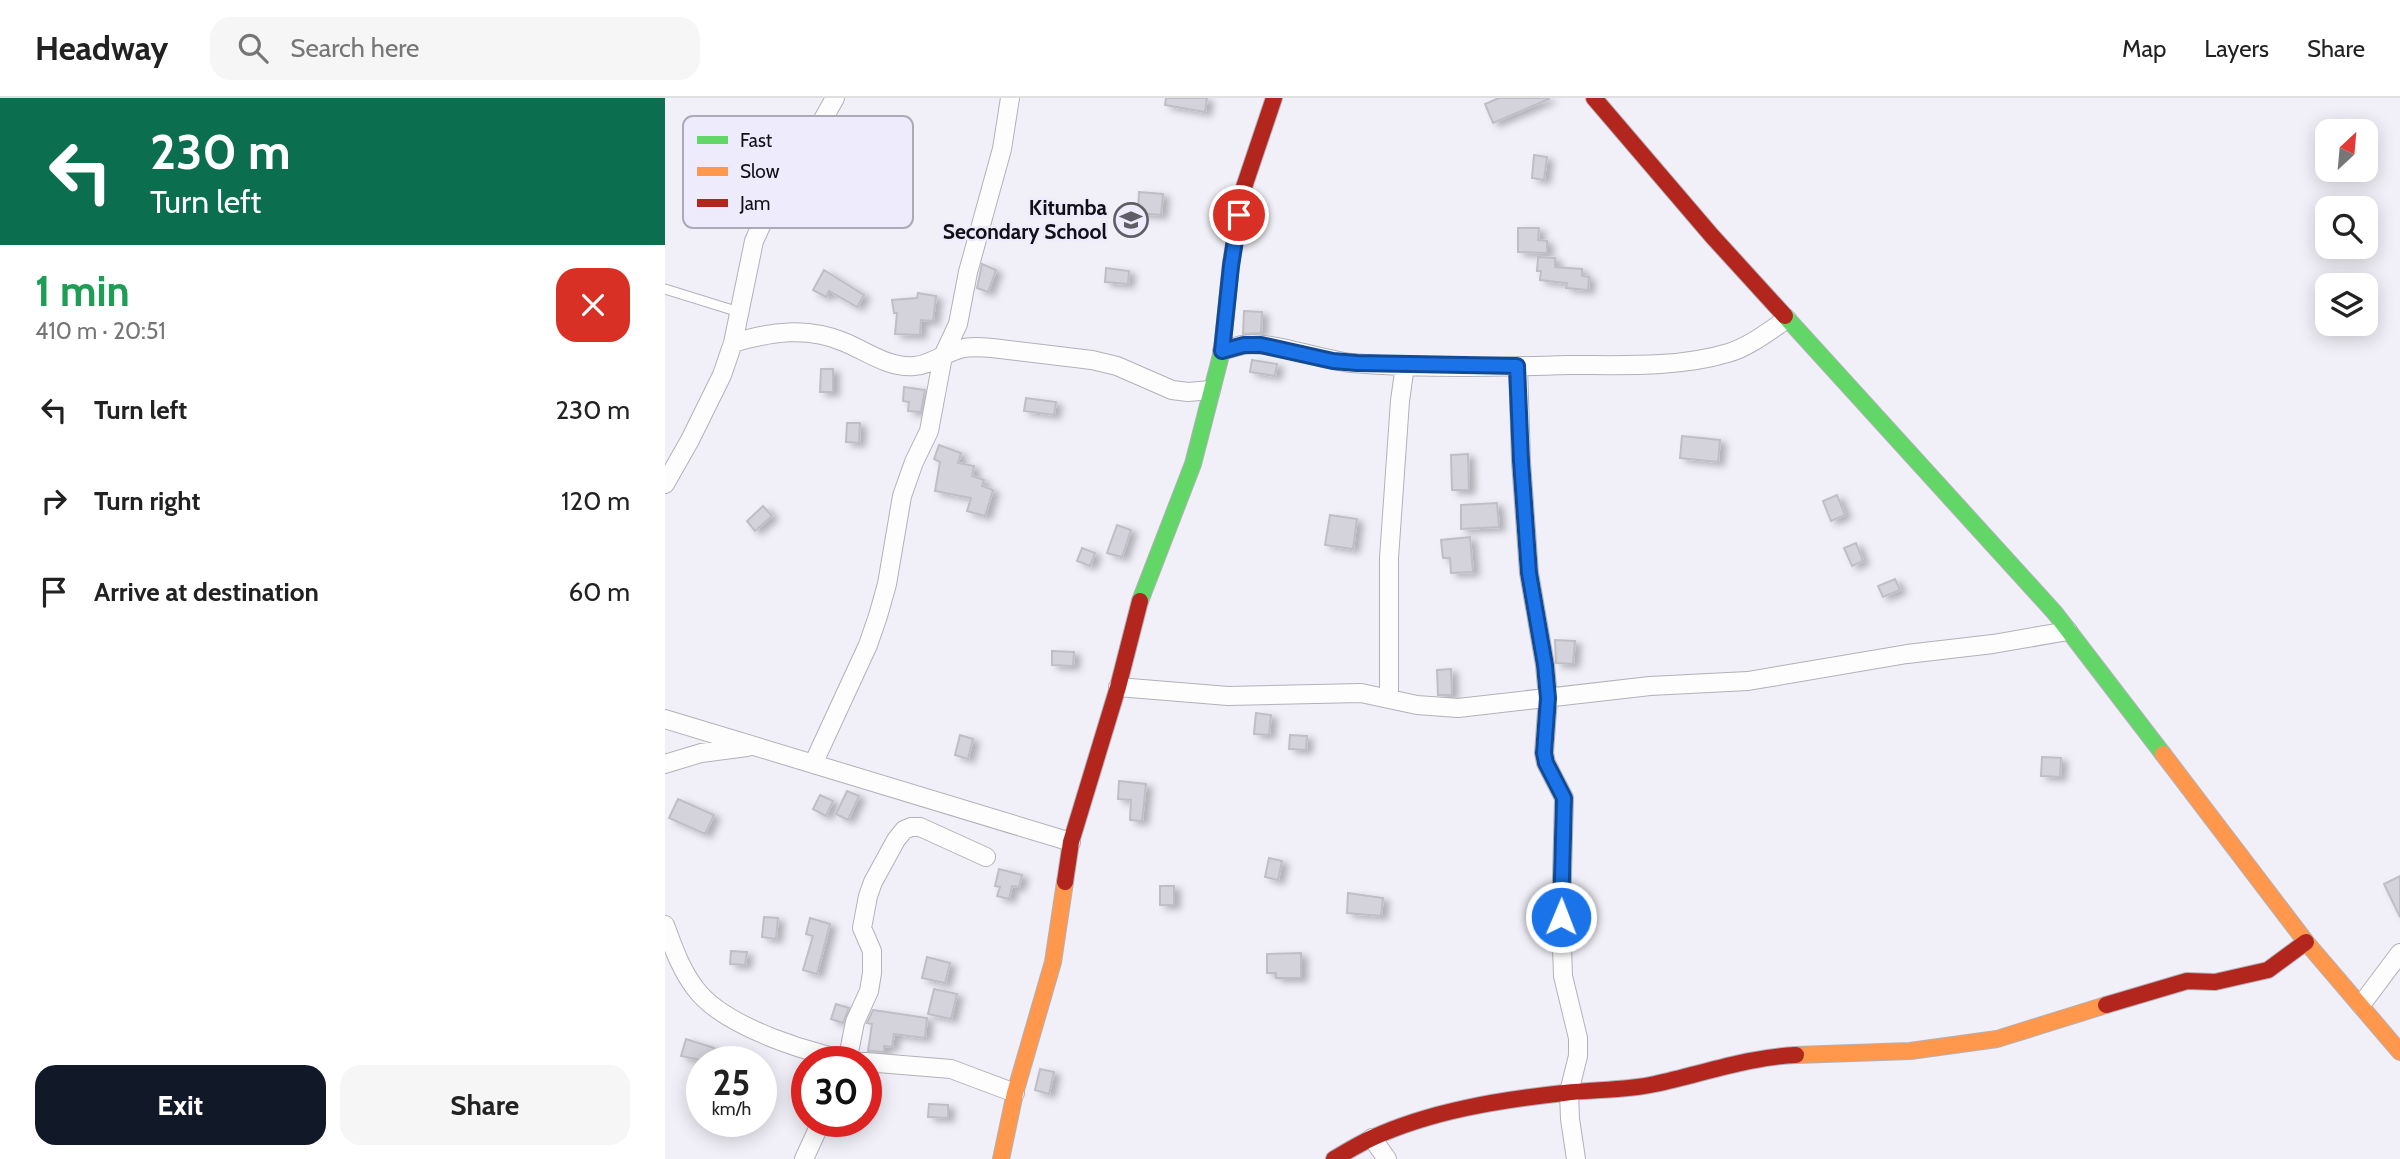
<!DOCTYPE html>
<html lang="en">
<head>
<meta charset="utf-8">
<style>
  :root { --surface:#fff; --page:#f6f6f6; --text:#222; --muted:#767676; --line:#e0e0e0; --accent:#111827 }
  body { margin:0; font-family:Cabin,sans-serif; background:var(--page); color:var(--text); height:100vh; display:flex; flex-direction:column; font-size:26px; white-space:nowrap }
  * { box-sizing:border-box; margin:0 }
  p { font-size:23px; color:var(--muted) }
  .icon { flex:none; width:38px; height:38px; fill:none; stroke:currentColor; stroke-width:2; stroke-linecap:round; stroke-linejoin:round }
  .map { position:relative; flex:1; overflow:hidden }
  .drawer { display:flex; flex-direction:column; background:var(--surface); width:665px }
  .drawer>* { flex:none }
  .guide { background:#0b6e4f; color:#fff; overflow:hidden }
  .needle { width:46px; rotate:26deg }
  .buttons { position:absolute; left:1650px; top:21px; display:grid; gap:14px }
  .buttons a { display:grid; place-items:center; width:63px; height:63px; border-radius:14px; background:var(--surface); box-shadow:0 4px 18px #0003; font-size:35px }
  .speed { position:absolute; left:21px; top:948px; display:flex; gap:14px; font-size:35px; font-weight:700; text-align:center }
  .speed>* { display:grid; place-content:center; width:91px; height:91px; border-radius:50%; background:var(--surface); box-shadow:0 4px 18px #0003; line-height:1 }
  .speed small { font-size:18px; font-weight:400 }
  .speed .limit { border:10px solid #d22; background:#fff; color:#111 }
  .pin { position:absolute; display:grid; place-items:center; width:60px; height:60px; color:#fff; margin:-30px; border:4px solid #fff; border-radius:50%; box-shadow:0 2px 7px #0007 }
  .me { position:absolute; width:77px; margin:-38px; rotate:1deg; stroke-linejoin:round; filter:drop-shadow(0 0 5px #0008) }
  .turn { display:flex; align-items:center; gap:24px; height:147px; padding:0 35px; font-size:32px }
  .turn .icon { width:91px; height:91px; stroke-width:2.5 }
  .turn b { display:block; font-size:49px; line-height:60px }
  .round { display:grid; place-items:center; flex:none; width:74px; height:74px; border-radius:21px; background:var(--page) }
  .headline { display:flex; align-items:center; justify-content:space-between; height:119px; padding:0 35px }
  h1 { font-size:42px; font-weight:700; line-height:52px; color:#1e9e55 }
  .cta { display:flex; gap:14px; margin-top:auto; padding:14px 35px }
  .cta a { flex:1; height:80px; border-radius:21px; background:var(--accent); color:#fff; font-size:28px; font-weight:700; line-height:80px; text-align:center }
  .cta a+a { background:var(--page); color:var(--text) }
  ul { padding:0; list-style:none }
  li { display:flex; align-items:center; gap:21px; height:91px; padding:0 35px }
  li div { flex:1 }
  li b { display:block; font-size:26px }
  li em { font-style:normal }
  header { display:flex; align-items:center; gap:42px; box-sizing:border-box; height:98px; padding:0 35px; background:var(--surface); border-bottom:2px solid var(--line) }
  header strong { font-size:33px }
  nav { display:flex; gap:38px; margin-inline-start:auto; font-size:24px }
  .search { width:490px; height:63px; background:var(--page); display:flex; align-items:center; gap:18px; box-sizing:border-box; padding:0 24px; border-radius:21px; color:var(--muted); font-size:26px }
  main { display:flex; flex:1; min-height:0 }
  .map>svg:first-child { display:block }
  .building { fill:#d4d3db; stroke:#bfbec5; stroke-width:2; filter:url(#shadow) }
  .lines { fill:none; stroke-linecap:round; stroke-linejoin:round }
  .lane-casing { stroke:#b2b1b8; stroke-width:11 }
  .street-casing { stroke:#b2b1b8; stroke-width:20 }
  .fast-casing { stroke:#b2b1b8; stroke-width:18 }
  .slow-casing { stroke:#b2b1b8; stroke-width:18 }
  .jam-casing { stroke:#b2b1b8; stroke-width:18 }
  .lane { stroke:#fdfdfe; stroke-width:9 }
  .street { stroke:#fdfdfe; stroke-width:18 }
  .fast { stroke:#63d668; stroke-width:16 }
  .slow { stroke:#ff974d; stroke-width:16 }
  .jam { stroke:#b3261e; stroke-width:16 }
  .route-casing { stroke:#114b97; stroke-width:18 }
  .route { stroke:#1a73e8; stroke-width:12 }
  .labels { text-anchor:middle; stroke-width:5; stroke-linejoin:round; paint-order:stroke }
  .poi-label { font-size:21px; font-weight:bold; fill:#111017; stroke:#eeecfc; text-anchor:end }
  .key { fill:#eeecfc; stroke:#acaab7; stroke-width:2 }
  .key-label { font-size:19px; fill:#111017 }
</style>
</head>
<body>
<header>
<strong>Headway</strong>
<div class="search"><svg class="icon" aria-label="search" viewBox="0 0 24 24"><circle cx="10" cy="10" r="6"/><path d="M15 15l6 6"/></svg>Search here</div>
<nav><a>Map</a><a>Layers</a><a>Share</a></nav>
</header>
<main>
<section class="drawer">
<div class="guide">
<div class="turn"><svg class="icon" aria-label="left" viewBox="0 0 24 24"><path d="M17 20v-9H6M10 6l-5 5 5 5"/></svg><div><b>230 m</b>Turn left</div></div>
</div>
<div class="headline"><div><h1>1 min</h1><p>410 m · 20:51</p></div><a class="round" style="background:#d93025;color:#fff"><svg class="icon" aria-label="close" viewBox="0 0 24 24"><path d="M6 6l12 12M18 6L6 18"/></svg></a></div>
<ul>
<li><svg class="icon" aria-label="left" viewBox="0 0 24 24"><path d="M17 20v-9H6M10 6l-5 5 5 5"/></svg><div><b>Turn left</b></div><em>230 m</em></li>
<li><svg class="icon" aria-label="right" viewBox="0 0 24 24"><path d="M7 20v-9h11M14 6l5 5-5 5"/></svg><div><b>Turn right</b></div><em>120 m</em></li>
<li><svg class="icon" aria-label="arrive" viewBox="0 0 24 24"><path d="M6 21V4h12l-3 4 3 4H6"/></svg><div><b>Arrive at destination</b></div><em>60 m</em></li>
</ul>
<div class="cta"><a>Exit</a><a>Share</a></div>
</section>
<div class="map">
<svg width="1735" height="1061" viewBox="0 0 1735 1061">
  <defs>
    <filter id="shadow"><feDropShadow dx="6" dy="3.5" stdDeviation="3.5" flood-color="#0004"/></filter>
  </defs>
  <rect width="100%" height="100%" fill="#f1f0f8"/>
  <path class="building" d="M501 0H542L540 14 500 7Z
    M834 0H884V1L828 25 820 6Z
    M869 57 882 59 879 82 867 80Z
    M474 94 498 96 496 117 473 115Z
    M853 130H874L873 142 882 143V155L853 154Z
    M873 159 890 160V169L917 171V178L924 179 923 192 901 190 902 185 875 182 876 173H872Z
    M317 166 331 172 323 194 312 190Z
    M441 170 464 173 463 186 440 184Z
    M159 172 199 197 192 209 164 193 161 199 148 192Z
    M253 195 271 198 268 223 256 222 255 237 230 236 232 215H229L227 202 252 200Z
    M579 213 597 214 596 235 578 236Z
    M587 262 612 266 610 278 585 274Z
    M156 271H168V294H155Z
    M239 289 260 292 256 314 243 313 244 304 238 303Z
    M361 300 391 304 389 317 359 313Z
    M182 325H195L194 345 181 344Z
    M1017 338 1055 342 1053 364 1015 360Z
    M274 347 296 355 293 365 309 368 307 378 319 382 317 388 328 392 320 418 302 413 306 400 270 393 275 364 269 361Z
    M803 356 804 392H787L786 357Z
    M1172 397 1180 417 1166 423 1158 403Z
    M832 405 834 429 796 431V407Z
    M98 408 107 418 90 433 82 423Z
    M665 417 692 421 688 451 660 447Z
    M452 427 466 432 457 459 442 455Z
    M805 439 808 474 786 475 785 460H778L776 442Z
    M1191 445 1198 463 1187 468 1179 450Z
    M417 450 430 455 425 468 412 463Z
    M1230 481 1235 492 1218 499 1213 488Z
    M890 542 910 543 908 566 891 565Z
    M387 553 409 554 408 568 387 567Z
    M786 571 787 597H773L772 572Z
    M591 615 606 617 604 637 589 636Z
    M295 637 308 641 303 661 290 657Z
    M625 637 642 638 641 652 624 651Z
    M1377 659 1396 660 1395 679 1376 678Z
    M454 683 481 686 477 723 465 722 466 702 453 701Z
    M182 693 194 698 183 722 171 716Z
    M155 697 168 703 161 718 148 711Z
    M13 701 49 717 40 736 4 720Z
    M604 760 617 763 613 782 600 779Z
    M334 771 357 777 354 789 347 788 344 801 332 798 335 789 330 788Z
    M1735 778V819L1719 786Z
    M495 788H509V807H495Z
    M683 795 718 800 716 818 682 815Z
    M99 819 113 820 111 841 97 839Z
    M145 820 165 826 152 876 138 872 148 838 141 836Z
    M66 853 82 854 80 867 65 866Z
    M636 855V880H611V875H602V856Z
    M262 859 285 865 280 885 257 880Z
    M269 891 292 896 286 921 263 916Z
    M171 906 184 910 178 925 166 921Z
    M208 912 262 920 260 940 229 936 227 949 219 948V954L203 953 207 926 202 925Z
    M21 941 49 950 45 964 16 958Z
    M375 971 389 974 384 996 370 992Z
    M264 1006 283 1007V1020L263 1019Z"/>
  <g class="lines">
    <g class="lane-casing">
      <path id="lane" d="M0 191 74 214"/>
    </g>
    <g class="street-casing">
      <path id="street" d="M68 245C105 234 142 228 179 244 201 253 223 270 249 268 266 267 279 255 295 251 305 248 316 249 327 250L427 262 452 268 507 292 523 294 546 292
        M557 253C564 251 571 248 578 247 603 242 657 262 687 265 759 271 832 269 905 267 956 267 1013 270 1063 255 1084 249 1104 233 1122 221
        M853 268 856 363 864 475 880 567 883 600 879 655 881 665 899 700 896 819 898 878 913 940V958L904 994 905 1021 911 1061
        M0 386 25 342 57 277 68 245 89 143 100 119 122 85 170 0
        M453 589 563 598 696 595 752 607 793 610 985 588 1083 583 1242 556 1328 546 1403 533
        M724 600V460L735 303 740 267
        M0 621 406 744
        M149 664 203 547 213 518 222 486 237 398 249 364 264 333 278 258 293 226 303 174 337 51 345 0
        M0 666 36 655 82 649
        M0 827C8 849 16 872 30 890 58 929 153 960 200 964
        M1696 907 1735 855
        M182 964 190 924 204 893 207 875V853L197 830 203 798 208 784 231 742 239 732 246 729H255L321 759
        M201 964 286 971 350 995
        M707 1040 722 1061
        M139 1061 156 1024"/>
    </g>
    <g class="fast-casing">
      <path id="fast" d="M1120 218 1390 515 1498 656
        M475 503 528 366 557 253 566 165"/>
    </g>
    <g class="slow-casing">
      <path id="slow" d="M1498 656 1641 844 1735 954
        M1131 957 1245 953 1332 941 1441 907
        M336 1061 350 995 388 864 400 784"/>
    </g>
    <g class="jam-casing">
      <path id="jam" d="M929 0 1047 138 1120 218
        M566 165 578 92 609 0
        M400 784 406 744 453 589 475 503
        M1441 907 1522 883 1550 884 1603 872 1641 844
        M669 1061C681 1054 694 1046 707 1040 766 1013 834 1002 899 995 930 991 958 993 990 986 1037 976 1083 959 1131 957"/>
    </g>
    <use href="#lane" class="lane"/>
    <use href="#street" class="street"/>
    <use href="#fast" class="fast"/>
    <use href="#slow" class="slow"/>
    <use href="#jam" class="jam"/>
  </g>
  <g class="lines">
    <g class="route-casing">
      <path id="route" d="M574 117 566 168 557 253 579 247H596L668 263 692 265 852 268 856 363 864 475 880 567 883 600 879 655 881 665 899 700 896 819"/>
    </g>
    <use href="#route" class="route"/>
  </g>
  <defs>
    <g id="school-ring" transform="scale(1.75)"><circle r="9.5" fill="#eeecfc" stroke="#5f5e66" stroke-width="1.5"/><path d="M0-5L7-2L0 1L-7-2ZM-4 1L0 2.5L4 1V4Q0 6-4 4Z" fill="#5f5e66"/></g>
  </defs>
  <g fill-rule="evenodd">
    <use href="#school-ring" x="466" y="122"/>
  </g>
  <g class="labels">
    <g class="poi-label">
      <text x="442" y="117">Kitumba<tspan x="442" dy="24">Secondary School</tspan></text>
    </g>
  </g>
  <rect x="18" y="18" width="230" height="112" rx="10" class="key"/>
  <rect x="32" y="38" width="31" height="8" fill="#63d668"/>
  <rect x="32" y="69" width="31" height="9" fill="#ff974d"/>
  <rect x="32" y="101" width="31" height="8" fill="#b3261e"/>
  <g class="key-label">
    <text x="75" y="49">Fast</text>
    <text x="75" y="80">Slow</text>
    <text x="75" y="112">Jam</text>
  </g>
</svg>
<div class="buttons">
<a><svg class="needle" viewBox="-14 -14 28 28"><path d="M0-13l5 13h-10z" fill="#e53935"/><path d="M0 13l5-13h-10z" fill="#767676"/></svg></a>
<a><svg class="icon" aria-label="search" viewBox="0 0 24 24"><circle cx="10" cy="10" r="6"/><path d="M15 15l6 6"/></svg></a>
<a><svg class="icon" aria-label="layers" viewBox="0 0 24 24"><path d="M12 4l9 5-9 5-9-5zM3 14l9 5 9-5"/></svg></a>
</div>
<div class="speed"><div>25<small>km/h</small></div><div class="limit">30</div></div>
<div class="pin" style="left:574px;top:117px;background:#d93025"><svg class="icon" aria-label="arrive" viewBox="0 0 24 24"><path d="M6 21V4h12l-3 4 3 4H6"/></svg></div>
<svg class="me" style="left:896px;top:819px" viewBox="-20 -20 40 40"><circle r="17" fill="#1a73e8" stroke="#fff" stroke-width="3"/><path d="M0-11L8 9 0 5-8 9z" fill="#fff"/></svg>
</div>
</main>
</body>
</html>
